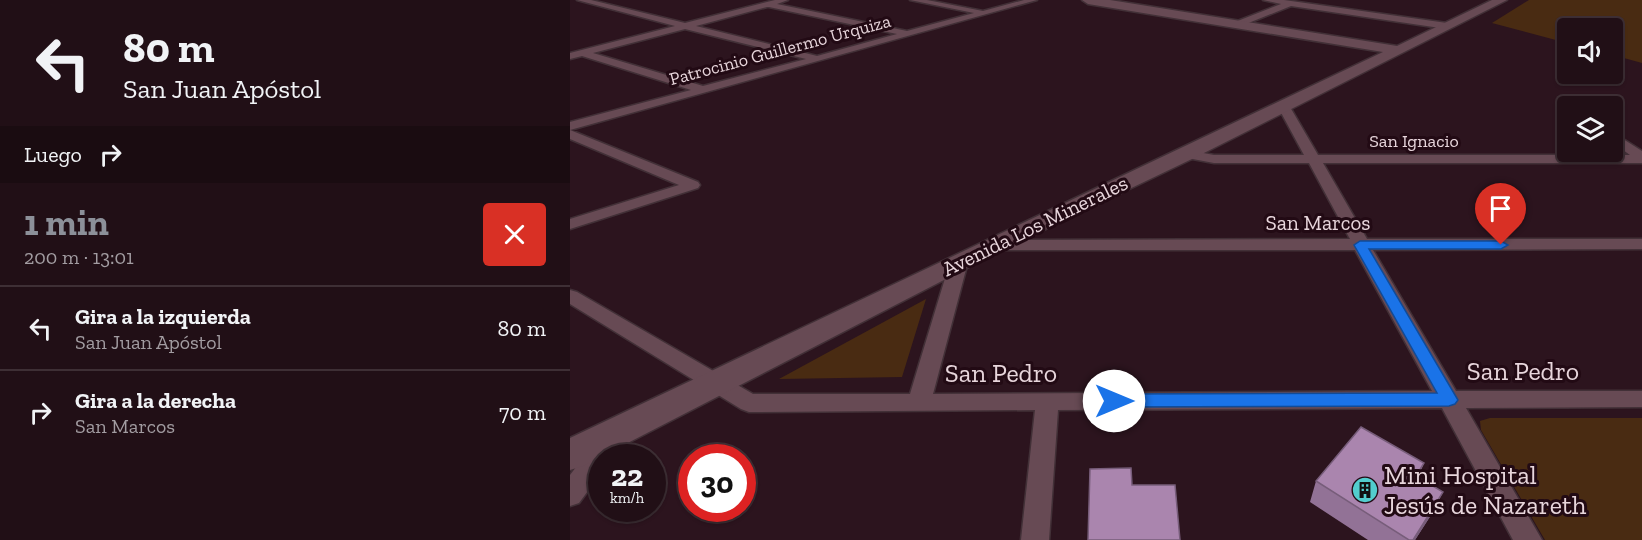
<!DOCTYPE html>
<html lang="es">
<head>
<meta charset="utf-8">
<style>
  :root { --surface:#210f16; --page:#2d1d23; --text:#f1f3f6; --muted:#a29ca1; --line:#3e2f35; --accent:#8c9099 }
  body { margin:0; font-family:"Zilla Slab",serif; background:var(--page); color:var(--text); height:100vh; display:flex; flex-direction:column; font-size:22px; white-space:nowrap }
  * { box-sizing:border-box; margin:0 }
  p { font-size:20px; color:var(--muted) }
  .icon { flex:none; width:33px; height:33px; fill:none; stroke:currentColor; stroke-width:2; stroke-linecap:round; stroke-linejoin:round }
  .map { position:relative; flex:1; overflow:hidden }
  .drawer { display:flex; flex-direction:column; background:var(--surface); width:570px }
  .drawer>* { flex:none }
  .guide { background:#210f16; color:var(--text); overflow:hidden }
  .tools { position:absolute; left:987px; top:18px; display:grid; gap:12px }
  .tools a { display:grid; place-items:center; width:66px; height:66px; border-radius:6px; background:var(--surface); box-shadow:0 2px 4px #0004,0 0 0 2px var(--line); font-size:30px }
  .speed { position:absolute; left:18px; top:444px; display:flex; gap:12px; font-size:30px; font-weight:700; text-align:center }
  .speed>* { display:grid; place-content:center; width:78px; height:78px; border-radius:50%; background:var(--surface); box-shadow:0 2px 4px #0004,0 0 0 2px var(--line); line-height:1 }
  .speed small { font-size:15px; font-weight:400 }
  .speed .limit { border:9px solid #d22; background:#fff; color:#111 }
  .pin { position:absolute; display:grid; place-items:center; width:51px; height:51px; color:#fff; margin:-62px -26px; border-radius:50% 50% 50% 0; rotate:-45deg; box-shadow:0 0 6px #0007 }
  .pin .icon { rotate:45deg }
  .me { position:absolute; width:66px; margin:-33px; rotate:90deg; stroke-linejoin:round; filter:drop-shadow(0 0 4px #0008) }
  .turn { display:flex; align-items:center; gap:21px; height:126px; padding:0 24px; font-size:27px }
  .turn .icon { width:78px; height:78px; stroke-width:2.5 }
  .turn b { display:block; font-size:42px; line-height:51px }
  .then { display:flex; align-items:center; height:57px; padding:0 24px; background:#0003; gap:12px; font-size:22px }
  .round { display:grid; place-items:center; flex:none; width:63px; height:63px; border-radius:6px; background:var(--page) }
  .head { display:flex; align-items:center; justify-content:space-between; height:102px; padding:0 24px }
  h1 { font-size:36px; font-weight:700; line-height:45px; color:var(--accent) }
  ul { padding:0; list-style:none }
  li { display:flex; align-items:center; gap:18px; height:84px; padding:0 24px; border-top:2px solid var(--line) }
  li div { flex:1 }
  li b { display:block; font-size:22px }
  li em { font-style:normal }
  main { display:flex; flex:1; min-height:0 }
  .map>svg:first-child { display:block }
  .green { fill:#492b12 }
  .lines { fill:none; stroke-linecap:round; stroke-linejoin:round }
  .street-casing { stroke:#423037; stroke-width:3 }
  .secondary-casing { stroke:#423037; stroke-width:3 }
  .street { fill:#674a54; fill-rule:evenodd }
  .secondary { fill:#674a54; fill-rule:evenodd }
  .wall { fill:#927296 }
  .shaded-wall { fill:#775d7a }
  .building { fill:#aa85ae; stroke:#775d7a; stroke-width:1.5 }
  .route { fill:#1a73e8; stroke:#114b97; stroke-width:1.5 }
  .labels { text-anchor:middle; stroke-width:6; stroke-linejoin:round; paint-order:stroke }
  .far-street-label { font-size:18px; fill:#e8d6dc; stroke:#220a14 }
  .street-label { font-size:21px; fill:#e8d6dc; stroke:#220a14 }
  .near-street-label { font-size:26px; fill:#e8d6dc; stroke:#220a14 }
  .near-poi-label { font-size:26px; fill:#e8d6dc; stroke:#220a14; text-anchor:start }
</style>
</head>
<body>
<main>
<section class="drawer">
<div class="guide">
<div class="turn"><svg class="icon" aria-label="left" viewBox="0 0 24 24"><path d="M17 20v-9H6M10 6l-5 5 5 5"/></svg><div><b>80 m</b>San Juan Apóstol</div></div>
<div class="then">Luego<svg class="icon" aria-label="right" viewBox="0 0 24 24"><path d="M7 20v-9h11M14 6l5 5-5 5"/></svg></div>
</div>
<div class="head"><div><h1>1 min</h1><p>200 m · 13:01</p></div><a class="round" style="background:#d93025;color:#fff"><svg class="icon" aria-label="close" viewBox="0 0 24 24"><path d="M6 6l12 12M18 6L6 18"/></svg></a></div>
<ul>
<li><svg class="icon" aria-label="left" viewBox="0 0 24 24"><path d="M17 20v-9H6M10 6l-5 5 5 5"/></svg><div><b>Gira a la izquierda</b><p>San Juan Apóstol</p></div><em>80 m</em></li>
<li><svg class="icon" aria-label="right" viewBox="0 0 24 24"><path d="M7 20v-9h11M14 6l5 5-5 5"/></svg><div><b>Gira a la derecha</b><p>San Marcos</p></div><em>70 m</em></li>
</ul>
</section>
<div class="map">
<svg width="1072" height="540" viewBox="0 0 1072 540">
  <rect width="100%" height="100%" fill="#2c141e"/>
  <path class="green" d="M959 0H1072V63L1043 55 1042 28H998L997 43 922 23Z
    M356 299 332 377 209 379Z
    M920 418H1072V540H975L911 430 910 421Z"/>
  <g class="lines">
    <g class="street-casing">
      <path id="street" d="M7 0H21L115 23 205 0H218L207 4 337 31 404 13 340 0H357L413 11 454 0H467L0 130V122L121 90 12 56 0 59V53L105 26ZM197 7H199L327 34 247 56 126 26ZM115 29 236 59 133 86 23 53Z
        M693 0H714L877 23 881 26 877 29 721 6 671 26H665V22L711 4Z
        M714 103 720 107 748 155H1060L1042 142V132L1072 151V163H753L797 239H1072V249L803 250 886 391H1072V407L896 408 972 540H943L872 408 488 410 479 540H451L465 410 179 412 171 409 0 304V290L7 292 183 394H340L380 262 383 258H395L398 262 363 394 862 391 785 250H423L417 249 414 245 417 241 423 240 780 239 739 163H644L612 157 610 154 617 150 644 155H734L708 107Z
        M0 130 128 182 130 185 128 188 0 229V219L109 185 0 139Z
        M41 430 50 433 53 440 42 458H32V472L9 503 0 506V475L32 433Z"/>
    </g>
    <g class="secondary-casing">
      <path id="secondary" d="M512 0H540L827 46 922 0H937L624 158 432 250 13 466 0 470V438L813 52 518 4Z"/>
    </g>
    <use href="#street" class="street"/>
    <use href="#secondary" class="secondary"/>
  </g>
  <path class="wall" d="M854 463 848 477 863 512 845 540H798L740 502 746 481Z"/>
  <path class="shaded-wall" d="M854 463 845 484 846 476Z
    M873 492 863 512 845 540H843Z"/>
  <path class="building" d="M791 427 854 463 846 476 873 492 843 540H839L746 481Z
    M561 468 562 485H605L610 540H518L520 469Z"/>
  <path class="route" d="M790 241H931L938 245 931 249H799L888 400 885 404 879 406 544 407 538 406 535 401 538 396 544 394 867 393 784 245Z"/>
  <defs>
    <g id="building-disc" transform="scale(1.35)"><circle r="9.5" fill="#52cdce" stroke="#220a14"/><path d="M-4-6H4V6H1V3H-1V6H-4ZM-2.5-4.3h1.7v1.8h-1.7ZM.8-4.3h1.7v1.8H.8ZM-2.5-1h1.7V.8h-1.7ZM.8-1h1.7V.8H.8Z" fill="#111"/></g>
  </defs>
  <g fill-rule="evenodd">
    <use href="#building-disc" x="795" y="490"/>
  </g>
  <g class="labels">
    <g class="far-street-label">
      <text transform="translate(210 50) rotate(-15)" y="6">Patrocinio Guillermo Urquiza</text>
      <text x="844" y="147">San Ignacio</text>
    </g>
    <g class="street-label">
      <text x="748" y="230">San Marcos</text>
      <text transform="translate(465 226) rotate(-26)" y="7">Avenida Los Minerales</text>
    </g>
    <g class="near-street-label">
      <text x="953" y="380">San Pedro</text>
      <text x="431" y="382">San Pedro</text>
    </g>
    <g class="near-poi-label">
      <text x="814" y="484">Mini Hospital<tspan x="814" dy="30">Jesús de Nazareth</tspan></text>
    </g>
  </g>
</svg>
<div class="tools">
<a><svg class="icon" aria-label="sound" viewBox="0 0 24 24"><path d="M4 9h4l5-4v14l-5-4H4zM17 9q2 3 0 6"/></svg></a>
<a><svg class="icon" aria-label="layers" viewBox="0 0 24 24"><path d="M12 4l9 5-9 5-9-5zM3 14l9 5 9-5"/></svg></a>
</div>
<div class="speed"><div>22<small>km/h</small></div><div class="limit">30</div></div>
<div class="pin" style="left:931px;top:245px;background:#d93025"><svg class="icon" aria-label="arrive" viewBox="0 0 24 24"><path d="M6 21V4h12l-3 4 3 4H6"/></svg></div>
<svg class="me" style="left:544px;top:401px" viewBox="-20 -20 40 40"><circle r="19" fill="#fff"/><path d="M0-13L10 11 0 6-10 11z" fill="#1a73e8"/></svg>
</div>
</main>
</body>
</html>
